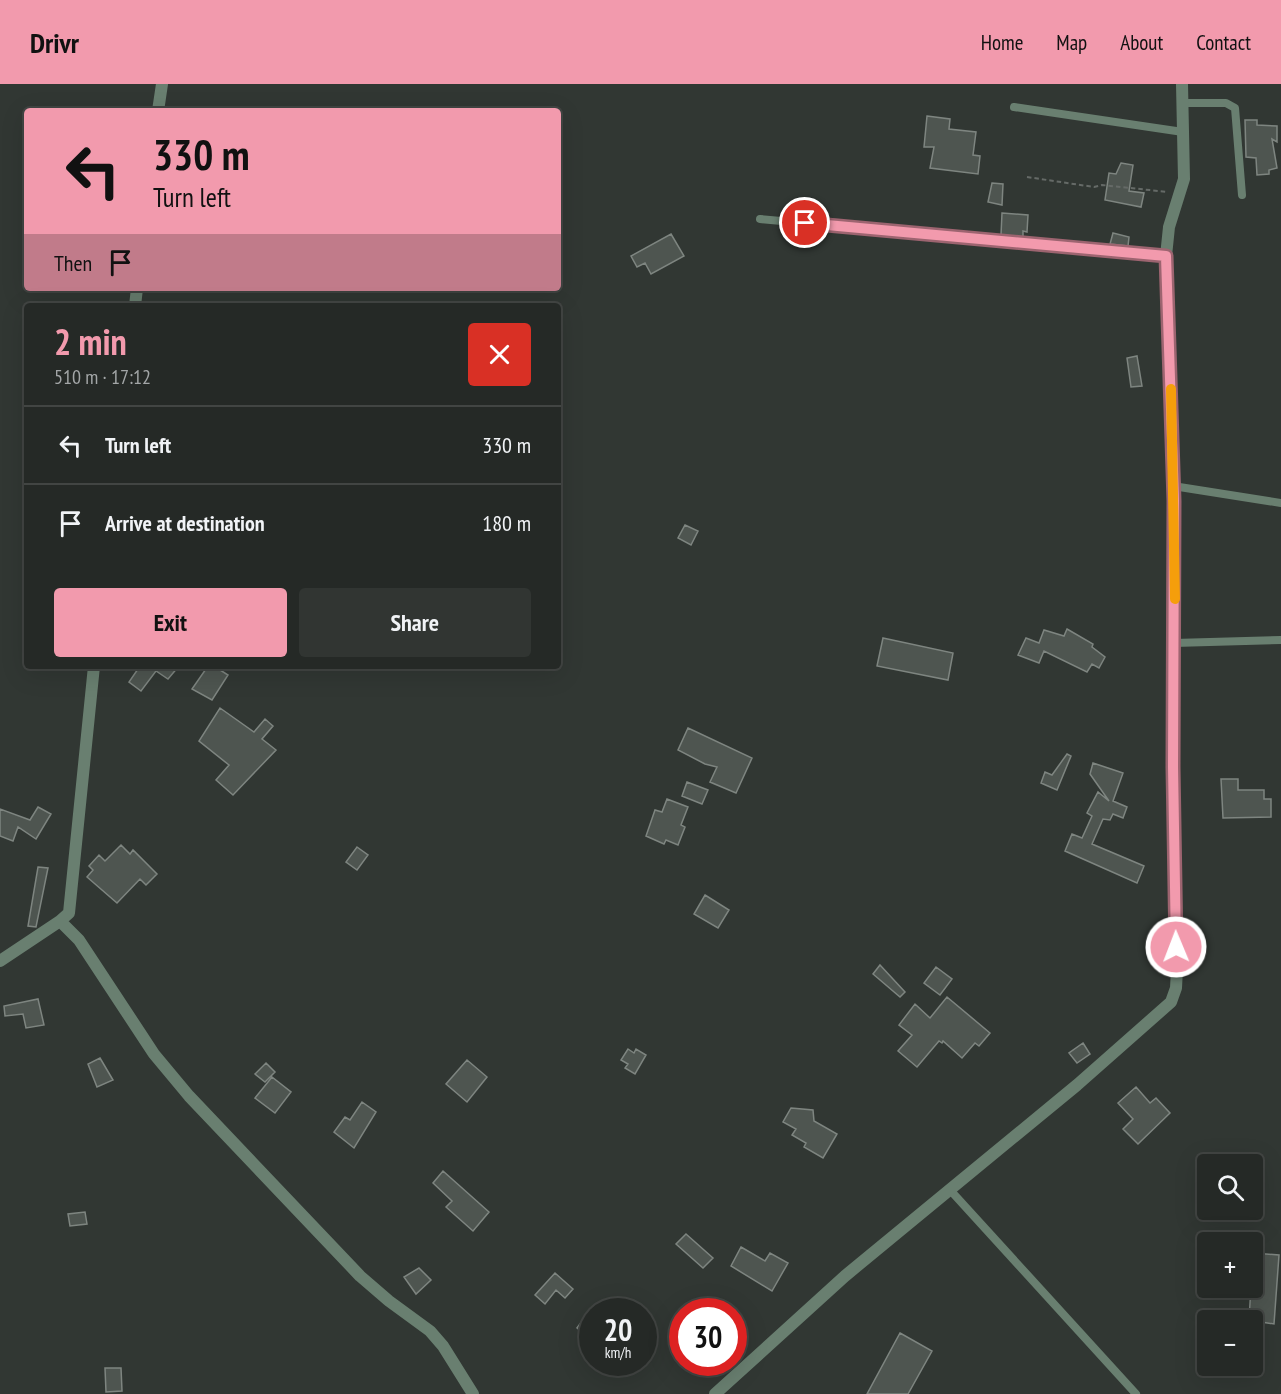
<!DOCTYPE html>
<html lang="en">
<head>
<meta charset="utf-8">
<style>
  :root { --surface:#252926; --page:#313532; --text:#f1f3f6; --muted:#a3a6a7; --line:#424543; --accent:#f29aad }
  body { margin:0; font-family:"PT Sans Narrow",sans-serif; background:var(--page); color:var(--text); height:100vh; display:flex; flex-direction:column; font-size:22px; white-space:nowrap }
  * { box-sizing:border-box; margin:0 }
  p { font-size:20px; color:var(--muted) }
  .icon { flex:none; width:33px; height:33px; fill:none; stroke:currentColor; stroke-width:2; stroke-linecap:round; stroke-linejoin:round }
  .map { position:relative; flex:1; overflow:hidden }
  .sheet { position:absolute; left:24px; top:219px; width:537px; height:366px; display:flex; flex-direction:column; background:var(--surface); border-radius:6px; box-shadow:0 6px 24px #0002,0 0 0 2px var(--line) }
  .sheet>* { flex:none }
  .top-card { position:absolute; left:24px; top:24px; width:537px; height:183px; border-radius:6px; box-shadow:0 6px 24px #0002,0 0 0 2px var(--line); background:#f29aad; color:#111; overflow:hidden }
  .buttons { position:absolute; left:1197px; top:1070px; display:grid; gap:12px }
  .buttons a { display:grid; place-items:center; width:66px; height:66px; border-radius:6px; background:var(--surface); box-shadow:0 6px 24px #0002,0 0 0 2px var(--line); font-size:30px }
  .speed { position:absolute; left:579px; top:1214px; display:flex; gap:12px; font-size:30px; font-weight:700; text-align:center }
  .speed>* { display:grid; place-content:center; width:78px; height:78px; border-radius:50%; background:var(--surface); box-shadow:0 6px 24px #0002,0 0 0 2px var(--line); line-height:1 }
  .speed small { font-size:15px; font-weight:400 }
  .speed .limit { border:9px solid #d22; background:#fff; color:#111 }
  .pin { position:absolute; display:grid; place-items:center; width:51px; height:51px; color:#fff; margin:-26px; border:3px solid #fff; border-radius:50%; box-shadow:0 2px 6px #0007 }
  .me { position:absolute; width:66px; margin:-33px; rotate:359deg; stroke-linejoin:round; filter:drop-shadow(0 0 4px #0008) }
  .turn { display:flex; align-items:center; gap:21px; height:126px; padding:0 30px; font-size:27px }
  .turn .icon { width:78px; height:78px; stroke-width:2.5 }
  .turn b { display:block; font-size:42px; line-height:51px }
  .then { display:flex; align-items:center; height:57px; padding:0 30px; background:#0003; gap:12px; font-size:22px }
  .round { display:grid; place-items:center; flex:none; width:63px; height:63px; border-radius:6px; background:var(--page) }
  .summary { display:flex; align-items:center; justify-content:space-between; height:102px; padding:0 30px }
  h1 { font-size:36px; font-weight:700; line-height:45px; color:var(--accent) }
  .primary-button { display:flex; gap:12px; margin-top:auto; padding:12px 30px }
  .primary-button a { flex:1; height:69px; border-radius:6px; background:var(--accent); color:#111; font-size:24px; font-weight:700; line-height:69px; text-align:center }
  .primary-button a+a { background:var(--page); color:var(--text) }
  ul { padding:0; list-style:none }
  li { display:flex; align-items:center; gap:18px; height:78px; padding:0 30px; border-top:2px solid var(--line) }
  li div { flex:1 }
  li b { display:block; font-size:22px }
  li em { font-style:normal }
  header { display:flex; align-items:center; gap:36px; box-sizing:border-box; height:84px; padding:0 30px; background:var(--accent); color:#111 }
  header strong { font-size:28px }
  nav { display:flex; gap:33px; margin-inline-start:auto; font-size:21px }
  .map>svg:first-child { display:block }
  .building { fill:#4e5550; stroke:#7e8580; stroke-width:1.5 }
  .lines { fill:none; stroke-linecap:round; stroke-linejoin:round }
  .path { stroke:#656a67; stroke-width:2; stroke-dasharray:4.5 3; stroke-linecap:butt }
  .lane { stroke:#697f70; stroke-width:8 }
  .street { stroke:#697f70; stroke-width:12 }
  .route-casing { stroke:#9d6470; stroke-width:15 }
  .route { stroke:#f29aad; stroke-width:10 }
  .slow { stroke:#f59e0b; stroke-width:10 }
</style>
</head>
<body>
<header>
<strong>Drivr</strong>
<nav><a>Home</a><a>Map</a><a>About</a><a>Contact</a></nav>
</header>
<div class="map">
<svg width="1281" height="1310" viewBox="0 0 1281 1310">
  <rect width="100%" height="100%" fill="#313733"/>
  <path class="building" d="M927 32 950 35 949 45 976 48 973 71 980 72 978 90 930 84 934 63H924Z
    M1245 36H1257V41L1277 42V58L1272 55 1277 84 1269 86V90L1257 91 1256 74 1246 73Z
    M1121 79 1133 81 1129 107 1144 109 1141 123 1105 116 1109 89 1116 90Z
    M992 99 1003 100 1002 121 988 118Z
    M1002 129 1028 131 1027 148 1023 147V153L1001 151Z
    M1113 149 1129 153 1128 162 1110 160Z
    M671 150 684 172 651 190 645 179 637 183 631 172Z
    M1137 272 1142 302 1131 303 1127 274Z
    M685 441 698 447 691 461 678 454Z
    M1067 545 1093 560 1092 563 1105 573 1099 584 1092 580 1087 588 1044 567 1039 579 1018 571 1026 554 1039 559 1044 546 1064 552Z
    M883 554 953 569 948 596 877 582Z
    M140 582H179L168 595 156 587 141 607 129 598Z
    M208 582H214L228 591 212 616 192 605Z
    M220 624 254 648 265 635 273 642 262 655 276 666 233 711 216 696 229 681 199 657Z
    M688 644 752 674 736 709 710 698 717 683 705 680 678 666Z
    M1067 670 1071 672 1057 706 1041 699 1045 688 1052 691Z
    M1093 679 1123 689 1113 717 1127 723 1123 734 1113 730 1110 736 1103 735 1092 760 1144 782 1137 799 1065 767 1072 750 1082 754 1092 732 1087 729 1098 708 1109 717 1090 690Z
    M1221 695H1238V706H1264V715H1271V733L1223 734Z
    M687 698 708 706 702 720 682 712Z
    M667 715 688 723 681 741 685 743 678 761 666 756 664 760 646 752 655 726 662 728Z
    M38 723 51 730 36 755 18 743 13 757 0 752V725L30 736Z
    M121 761 130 770 133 766 157 790 146 801 140 795 117 819 87 793 93 786 89 782 99 771 105 777Z
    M357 763 368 771 357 786 346 778Z
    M38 783 48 784 36 843 28 842Z
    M705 811 729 826 718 844 694 830Z
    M880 881 905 908 900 913 873 890Z
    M936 883 952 895 940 911 924 899Z
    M947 913 990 949 979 962 975 959 962 974 943 957 942 959 939 957 917 983 898 967 912 951 899 941 915 920 930 934Z
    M38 915 44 941 26 944 23 930 5 932 4 922Z
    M1083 959 1090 970 1077 979 1069 969Z
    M628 965 634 969 636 965 646 971 635 990 625 984 628 980 621 976Z
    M100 974 113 996 97 1003 88 980Z
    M467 976 487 993 467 1018 446 1000Z
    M266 979 275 988 265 998 255 990Z
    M272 993 291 1008 275 1029 255 1014Z
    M1136 1003 1150 1019 1156 1014 1170 1029 1138 1060 1123 1045 1133 1035 1118 1019Z
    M362 1018 376 1028 354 1064 334 1048 345 1033 350 1036Z
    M791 1024 813 1026 814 1037 837 1050 823 1074 804 1063 806 1059 792 1051 796 1045 783 1038Z
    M443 1087 489 1128 473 1147 446 1123 452 1117 433 1099Z
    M85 1128 87 1140 70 1142 68 1130Z
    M686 1150 713 1174 703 1184 676 1160Z
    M741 1163 765 1177 770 1169 788 1179 772 1207 731 1182Z
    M1253 1169 1279 1171 1274 1240 1249 1236Z
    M419 1184 431 1196 416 1210 404 1193Z
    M555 1189 573 1205 565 1214 556 1206 545 1220 535 1211Z
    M592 1224V1257L577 1244Z
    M900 1249 932 1267 908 1310H867Z
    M105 1284H121L122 1307 106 1308Z"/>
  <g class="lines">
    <path class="path" d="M1027 93 1094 103 1102 101 1168 108"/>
    <path class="lane" d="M1182 19H1226L1235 24 1242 111
      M1014 23 1183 48
      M760 135 1166 172
      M1173 402 1281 419
      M1174 559 1281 556
      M951 1107 1136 1310"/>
    <path class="street" d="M158 27 162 0
      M135 222 137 204
      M94 582 69 829 60 837 79 856 154 970 189 1012 360 1192 389 1217 430 1247 443 1262 473 1310
      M0 877 60 837
      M715 1310 845 1192 1077 1001 1171 918 1176 904 1177 885 1173 683 1174 417 1166 172 1169 143 1184 95 1182 0"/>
  </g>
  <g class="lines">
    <g class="route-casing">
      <path id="route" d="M805 139 1166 172 1174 417 1173 683 1176 863"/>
    </g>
    <use href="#route" class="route"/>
    <path class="slow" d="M1171 305 1175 515"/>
  </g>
</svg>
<div class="buttons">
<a><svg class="icon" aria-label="search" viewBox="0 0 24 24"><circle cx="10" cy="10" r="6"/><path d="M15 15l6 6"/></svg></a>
<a>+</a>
<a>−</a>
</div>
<div class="speed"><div>20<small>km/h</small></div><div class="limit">30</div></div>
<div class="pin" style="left:805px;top:139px;background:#d93025"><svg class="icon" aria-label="arrive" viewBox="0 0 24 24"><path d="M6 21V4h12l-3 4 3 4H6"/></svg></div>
<svg class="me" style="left:1176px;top:863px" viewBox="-20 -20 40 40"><circle r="17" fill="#f29aad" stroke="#fff" stroke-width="3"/><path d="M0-11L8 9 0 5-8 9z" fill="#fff"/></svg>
<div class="top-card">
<div class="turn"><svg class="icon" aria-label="left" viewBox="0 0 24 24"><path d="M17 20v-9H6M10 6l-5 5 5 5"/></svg><div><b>330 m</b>Turn left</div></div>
<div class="then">Then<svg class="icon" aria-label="arrive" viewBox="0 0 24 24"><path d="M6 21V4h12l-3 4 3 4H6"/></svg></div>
</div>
<section class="sheet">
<div class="summary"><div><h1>2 min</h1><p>510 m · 17:12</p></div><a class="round" style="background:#d93025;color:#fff"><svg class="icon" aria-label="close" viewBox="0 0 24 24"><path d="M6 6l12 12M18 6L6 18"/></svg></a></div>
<ul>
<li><svg class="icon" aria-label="left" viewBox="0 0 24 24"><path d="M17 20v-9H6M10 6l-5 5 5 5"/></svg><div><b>Turn left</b></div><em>330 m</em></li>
<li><svg class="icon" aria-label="arrive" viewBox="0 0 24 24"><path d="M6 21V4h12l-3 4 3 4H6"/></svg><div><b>Arrive at destination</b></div><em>180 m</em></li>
</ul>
<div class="primary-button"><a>Exit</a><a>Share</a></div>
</section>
</div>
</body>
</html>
